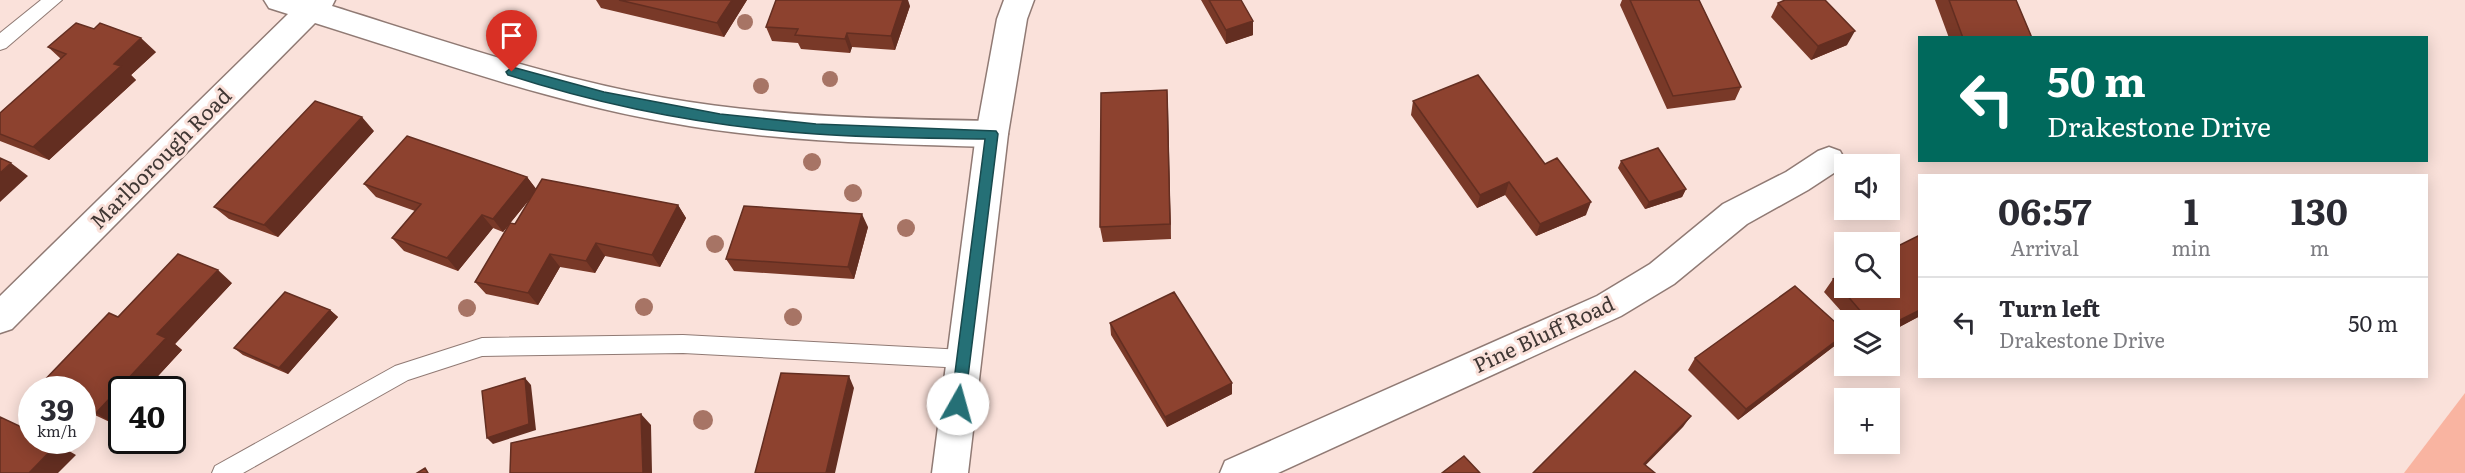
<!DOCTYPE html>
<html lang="en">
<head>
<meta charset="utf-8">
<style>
  :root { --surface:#fff; --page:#f7f7f7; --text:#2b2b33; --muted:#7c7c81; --line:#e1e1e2 }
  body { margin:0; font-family:Literata,serif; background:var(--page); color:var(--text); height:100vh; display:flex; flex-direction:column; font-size:22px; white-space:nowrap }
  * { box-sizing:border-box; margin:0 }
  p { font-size:20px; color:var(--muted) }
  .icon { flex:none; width:33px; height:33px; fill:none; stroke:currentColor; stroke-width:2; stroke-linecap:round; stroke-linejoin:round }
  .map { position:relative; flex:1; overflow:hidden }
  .details { position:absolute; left:1918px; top:174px; width:510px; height:204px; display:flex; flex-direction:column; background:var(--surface); border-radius:0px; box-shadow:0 3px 15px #0003 }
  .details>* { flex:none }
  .top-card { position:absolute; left:1918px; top:36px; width:510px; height:126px; border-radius:0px; box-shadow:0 3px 15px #0003; background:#00695c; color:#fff; overflow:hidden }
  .controls { position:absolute; left:1834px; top:154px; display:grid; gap:12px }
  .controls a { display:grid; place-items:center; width:66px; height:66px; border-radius:0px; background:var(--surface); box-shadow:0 3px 15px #0003; font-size:30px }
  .speed { position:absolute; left:18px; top:376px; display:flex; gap:12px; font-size:30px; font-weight:700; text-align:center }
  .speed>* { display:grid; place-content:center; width:78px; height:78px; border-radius:50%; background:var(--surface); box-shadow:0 3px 15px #0003; line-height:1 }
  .speed small { font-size:15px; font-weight:400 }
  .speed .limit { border:3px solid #111; border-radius:9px; background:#fff; color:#111 }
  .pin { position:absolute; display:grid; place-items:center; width:51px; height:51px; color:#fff; margin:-62px -26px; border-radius:50% 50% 50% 0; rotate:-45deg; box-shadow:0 0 6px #0007 }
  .pin .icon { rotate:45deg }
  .me { position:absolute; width:66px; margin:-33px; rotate:7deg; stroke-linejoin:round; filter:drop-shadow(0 0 4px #0008) }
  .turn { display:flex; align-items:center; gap:21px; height:126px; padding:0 30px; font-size:27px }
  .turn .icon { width:78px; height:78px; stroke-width:2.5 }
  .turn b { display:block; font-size:42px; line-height:51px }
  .eta { display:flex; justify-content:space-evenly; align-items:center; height:102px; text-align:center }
  .eta b { font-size:36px; font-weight:700; line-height:42px }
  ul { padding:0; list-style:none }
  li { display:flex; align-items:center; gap:18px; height:90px; padding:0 30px; border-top:2px solid var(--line) }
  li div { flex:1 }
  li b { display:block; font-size:22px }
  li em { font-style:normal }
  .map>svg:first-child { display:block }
  .green { fill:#f9b4a1 }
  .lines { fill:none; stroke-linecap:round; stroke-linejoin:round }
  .service-casing { stroke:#907a74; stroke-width:2 }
  .minor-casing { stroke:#907a74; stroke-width:3 }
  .tertiary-casing { stroke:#907a74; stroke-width:3 }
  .service { fill:#fff; fill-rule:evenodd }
  .minor { fill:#fff; fill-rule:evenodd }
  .tertiary { fill:#fff; fill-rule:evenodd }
  .tree { fill:#a77465 }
  .wall { fill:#793928 }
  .shaded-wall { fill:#632e21 }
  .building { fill:#8d422f; stroke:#632e21; stroke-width:1.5 }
  .route { fill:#257076; stroke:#18494d; stroke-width:1.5 }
  .labels { text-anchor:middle; stroke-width:6; stroke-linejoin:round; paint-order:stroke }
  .street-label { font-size:21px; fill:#403734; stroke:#fae1da }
</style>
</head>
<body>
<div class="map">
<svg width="2465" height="473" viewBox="0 0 2465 473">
  <rect width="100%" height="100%" fill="#fae1da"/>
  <path class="green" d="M2465 393V473H2404Z"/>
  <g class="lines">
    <g class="service-casing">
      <path id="service" d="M41 0H62L6 48 0 50V33Z
        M683 335 964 350 971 353 974 359 971 365 964 368 683 353 482 356 408 380 243 473H212L215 466 395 366 482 338Z"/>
    </g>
    <g class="minor-casing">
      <path id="minor" d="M264 0H335L332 6C441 40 551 78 665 98 773 117 883 119 992 121L1003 125 1008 134 1003 143 992 147C883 144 773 142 666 122 546 101 431 59 315 23L12 329 0 333V296L288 14 269 8Z
        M1829 147 1840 151 1845 160 1840 169 1808 190 1747 224 1674 284 1621 316 1278 473H1220L1225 461 1597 296 1650 264 1723 204 1786 172 1818 151Z"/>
    </g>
    <g class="tertiary-casing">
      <path id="tertiary" d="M1004 0H1034L1027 19 1008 134 968 473H932L976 134 997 19Z"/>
    </g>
    <use href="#service" class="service"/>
    <use href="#minor" class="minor"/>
    <use href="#tertiary" class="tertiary"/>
  </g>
  <g class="tree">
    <circle cx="745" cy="22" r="8"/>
    <circle cx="830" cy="79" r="8"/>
    <circle cx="761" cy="86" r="8"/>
    <circle cx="812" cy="162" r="9"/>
    <circle cx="853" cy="193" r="9"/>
    <circle cx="906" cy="228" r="9"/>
    <circle cx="715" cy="244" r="9"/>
    <circle cx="644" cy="307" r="9"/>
    <circle cx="467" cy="308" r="9"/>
    <circle cx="793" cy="317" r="9"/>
    <circle cx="703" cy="420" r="10"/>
  </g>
  <path class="wall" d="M596 0H747L724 37 601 8Z
    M1201 0H1241L1253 35 1226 44Z
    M1622 0H1699L1741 87 1735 100 1667 109 1620 5Z
    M1935 0H2016L2032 38H1949Z
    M1778 3 1847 45 1811 60 1771 17Z
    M910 6 895 50 852 47 850 53 801 49 798 43 772 41 766 27Z
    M48 47 156 52 131 75 136 80 49 160 0 141V113L61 59Z
    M1167 90 1171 239 1103 242 1100 227Z
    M1413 101 1545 164 1586 215 1536 236 1505 195 1477 208 1411 115Z
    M374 131 278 237 229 219 214 207Z
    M1621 161 1686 189 1682 197 1645 209 1618 168Z
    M527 177 536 189 678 205 686 218 660 267 605 256 595 273 560 267 538 305 486 294 475 282 515 224 534 194 503 232 493 228 458 271 404 251 392 238 415 211 376 197 364 184Z
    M868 227 854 279 734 271 726 259Z
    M1920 235V316L1890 332V321H1850L1824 292 1833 279Z
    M232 283 175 344 182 350 114 424 82 409V390H44L38 387 118 317Z
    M330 310 338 317 288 374 243 355 234 348Z
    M1110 323 1232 383V394L1167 427 1111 335Z
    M1837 344 1738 420 1688 370 1695 358Z"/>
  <path class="shaded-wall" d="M732 0H747L724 37 717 23Z
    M903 0H908L910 6 895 50 891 36Z
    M1253 21V35L1226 44V30Z
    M1855 31 1847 45 1811 60 1818 46Z
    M847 33 852 47 850 53 845 39Z
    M141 38 156 52 131 75 136 80 49 160 33 147 114 64Z
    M1167 90 1168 107 1171 239 1170 224Z
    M362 117 374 131 278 237 264 225Z
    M11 163 28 176 0 202V173Z
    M527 177 537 190 503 232 493 219Z
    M1509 182 1505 195 1477 208 1480 195Z
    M1686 189 1682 197 1645 209 1649 202Z
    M1591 202 1586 215 1536 236 1540 224Z
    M678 205 686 218 660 267 652 255Z
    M862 214 868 227 854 279 848 267Z
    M482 215 493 228 458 271 447 258Z
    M596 243 605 256 595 273 586 261Z
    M550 254 560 267 538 305 528 293Z
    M218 270 232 283 175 344 182 350 145 390H122V415L114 424 96 413 157 334Z
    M330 310 338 317 288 374 279 368Z
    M1920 310V316L1890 332V325Z
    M1845 334 1837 344 1738 420 1746 409Z
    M849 376 854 388 835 473H826Z
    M525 378 531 385 536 430 493 444 487 438Z
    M1232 383V394L1167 427 1165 417Z
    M641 414 651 425 652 473H643Z
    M1691 416 1683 427 1638 473 1644 464Z
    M57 444 76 455 58 473H29Z"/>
  <path class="building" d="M619 0H732L717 23Z
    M776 0H903L891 36 847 33 845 39 795 35 798 29 766 27Z
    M1209 0H1241L1253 21 1226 30Z
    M1630 0H1699L1741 87 1673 96Z
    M1785 0H1825L1855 31 1818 46 1778 3Z
    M1949 0H2016L2032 38H1963Z
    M76 23 94 29 100 23 141 38 114 64 121 66 33 147 0 134V113L66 54 48 47Z
    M1478 75 1545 164 1557 158 1591 202 1540 224 1509 182 1480 195 1413 101Z
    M1167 90 1170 224 1100 227 1101 93Z
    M315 101 362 117 264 225 214 207Z
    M407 136 527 177 493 219 482 215 447 258 392 238 421 204 364 184Z
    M1658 148 1686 189 1649 202 1621 161Z
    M0 158 11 163 0 173Z
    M542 179 678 205 652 255 596 243 586 261 550 254 528 293 475 282 510 223 515 224Z
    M744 206 862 214 848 267 726 259Z
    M1920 235V310L1890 325V321H1869L1833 279 1845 273V288H1890V250Z
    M178 254 218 270 157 334 166 338 96 413 82 407V390H46L38 387 109 313 118 317Z
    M1795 286 1845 331V334L1746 409 1695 358Z
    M285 292 330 310 279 368 234 348Z
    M1174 292 1232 383 1165 417 1110 323Z
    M1635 371 1691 416 1644 464 1655 473H1533Z
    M781 373 849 376 826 473H755Z
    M525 378 529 424 487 438 482 391Z
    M641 414 643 473H510L511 443Z
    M0 417 32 432V441H50L57 444 29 473H0Z
    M1464 456 1480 473H1442Z
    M425 468 428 473H417Z"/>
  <path class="route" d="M512 67 604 92 720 114 816 124 996 131 998 134 964 409 958 411 953 409 951 404 985 139C929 138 872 138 816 134 712 127 607 107 508 75L506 72Z"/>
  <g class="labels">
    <g class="street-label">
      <text transform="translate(161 159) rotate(-45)" y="7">Marlborough Road</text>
      <text transform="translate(1544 335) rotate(-25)" y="7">Pine Bluff Road</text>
    </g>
  </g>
</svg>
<div class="controls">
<a><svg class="icon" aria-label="sound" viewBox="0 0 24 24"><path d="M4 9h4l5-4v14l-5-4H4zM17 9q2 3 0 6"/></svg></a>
<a><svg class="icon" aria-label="search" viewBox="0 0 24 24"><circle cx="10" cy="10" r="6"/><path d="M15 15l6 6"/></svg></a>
<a><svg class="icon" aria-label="layers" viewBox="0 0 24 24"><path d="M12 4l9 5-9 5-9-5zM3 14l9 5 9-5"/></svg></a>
<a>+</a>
</div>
<div class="speed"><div>39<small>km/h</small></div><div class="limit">40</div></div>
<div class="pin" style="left:512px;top:72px;background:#d93025"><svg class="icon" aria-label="arrive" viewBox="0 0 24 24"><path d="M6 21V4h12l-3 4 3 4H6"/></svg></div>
<svg class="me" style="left:958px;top:404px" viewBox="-20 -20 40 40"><circle r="19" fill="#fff"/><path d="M0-13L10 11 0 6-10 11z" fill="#257076"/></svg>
<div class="top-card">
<div class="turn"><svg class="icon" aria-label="left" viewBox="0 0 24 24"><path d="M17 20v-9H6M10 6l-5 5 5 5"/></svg><div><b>50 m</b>Drakestone Drive</div></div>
</div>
<section class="details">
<div class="eta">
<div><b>06:57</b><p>Arrival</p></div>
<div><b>1</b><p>min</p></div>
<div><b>130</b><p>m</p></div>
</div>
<ul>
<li><svg class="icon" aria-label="left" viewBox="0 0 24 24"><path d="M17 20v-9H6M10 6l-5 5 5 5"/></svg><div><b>Turn left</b><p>Drakestone Drive</p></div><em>50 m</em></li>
</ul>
</section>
</div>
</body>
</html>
